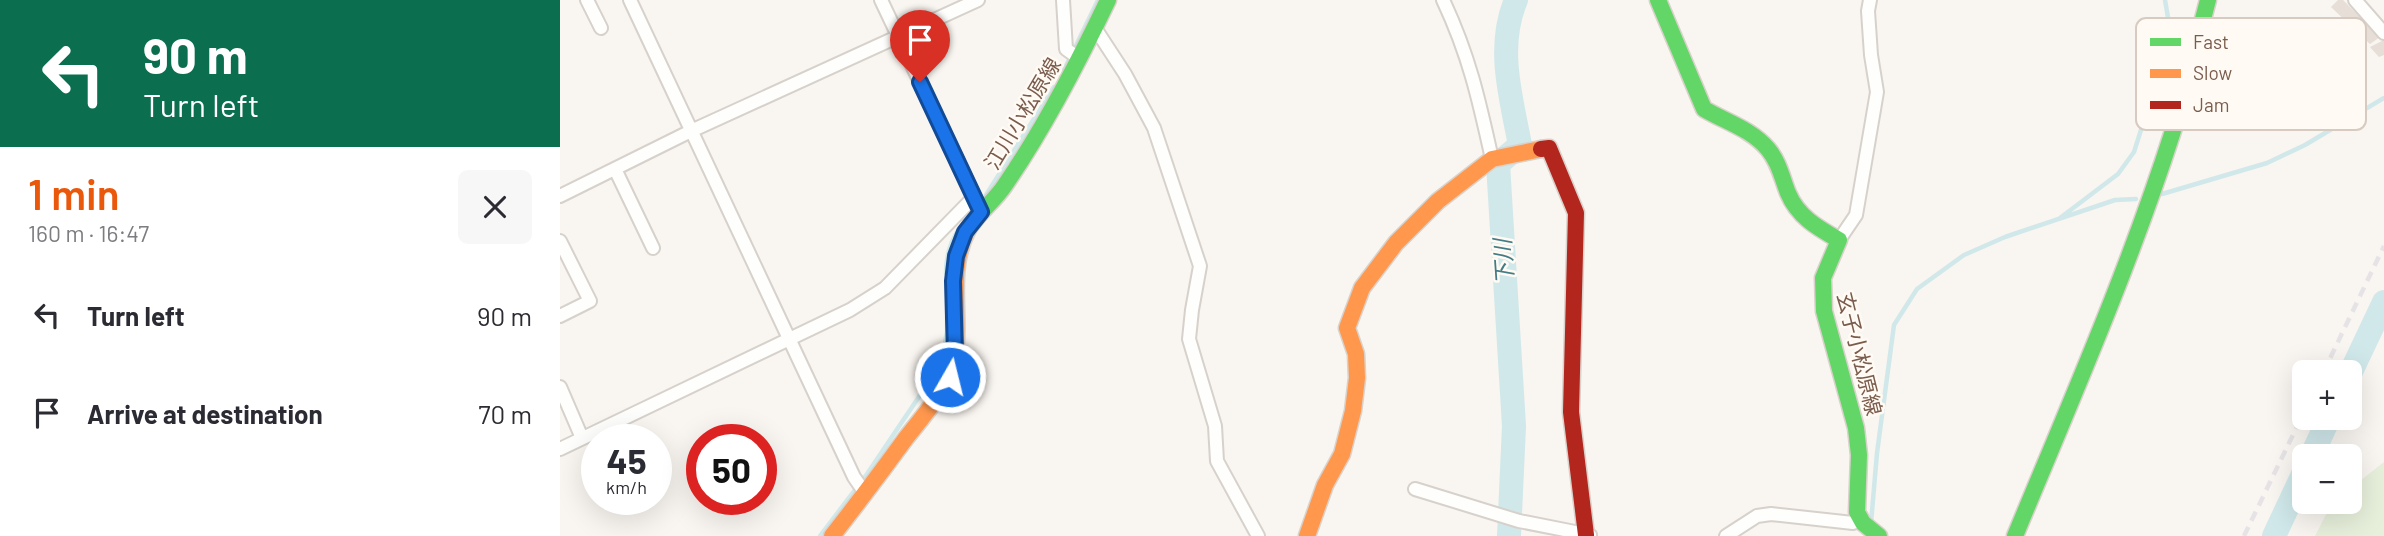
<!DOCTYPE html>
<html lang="en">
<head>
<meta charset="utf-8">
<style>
  :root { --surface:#fff; --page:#f7f7f7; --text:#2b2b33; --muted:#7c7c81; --accent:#ea580c }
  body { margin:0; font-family:Barlow,"Noto Sans JP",sans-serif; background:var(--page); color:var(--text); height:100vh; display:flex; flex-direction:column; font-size:26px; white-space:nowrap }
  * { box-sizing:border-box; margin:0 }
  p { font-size:23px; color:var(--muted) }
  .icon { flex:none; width:38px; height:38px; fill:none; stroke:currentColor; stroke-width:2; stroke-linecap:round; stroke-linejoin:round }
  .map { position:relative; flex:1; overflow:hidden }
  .panel { display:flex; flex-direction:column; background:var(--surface); width:560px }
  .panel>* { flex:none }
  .guide { background:#0b6e4f; color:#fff; overflow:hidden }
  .controls { position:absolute; left:1732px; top:360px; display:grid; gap:14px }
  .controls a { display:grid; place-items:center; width:70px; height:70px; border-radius:10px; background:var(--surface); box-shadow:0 7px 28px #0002; font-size:35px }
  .speed { position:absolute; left:21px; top:424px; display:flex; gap:14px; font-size:35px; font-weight:700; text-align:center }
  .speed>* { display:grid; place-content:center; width:91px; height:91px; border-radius:50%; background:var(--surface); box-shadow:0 7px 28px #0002; line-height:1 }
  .speed small { font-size:18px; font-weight:400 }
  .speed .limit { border:10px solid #d22; background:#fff; color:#111 }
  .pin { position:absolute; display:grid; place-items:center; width:60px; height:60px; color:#fff; margin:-72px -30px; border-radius:50% 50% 50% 0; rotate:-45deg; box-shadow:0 0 7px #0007 }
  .pin .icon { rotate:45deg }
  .me { position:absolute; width:77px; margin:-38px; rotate:8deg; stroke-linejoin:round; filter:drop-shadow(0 0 5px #0008) }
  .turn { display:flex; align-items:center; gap:24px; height:147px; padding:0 28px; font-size:32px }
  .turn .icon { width:91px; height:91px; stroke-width:2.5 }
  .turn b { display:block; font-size:49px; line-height:60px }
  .round { display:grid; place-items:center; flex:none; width:74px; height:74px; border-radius:10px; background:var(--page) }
  .summary { display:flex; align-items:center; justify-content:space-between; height:119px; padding:0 28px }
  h1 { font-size:42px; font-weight:600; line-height:52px; color:var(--accent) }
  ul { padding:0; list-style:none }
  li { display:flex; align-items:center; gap:21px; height:98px; padding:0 28px }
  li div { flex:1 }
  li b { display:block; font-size:26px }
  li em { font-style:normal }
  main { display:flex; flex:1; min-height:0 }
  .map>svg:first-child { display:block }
  .green { fill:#e7f0db }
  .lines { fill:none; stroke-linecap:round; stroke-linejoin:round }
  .stream { stroke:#d0e8ea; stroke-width:4.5 }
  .river { stroke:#d0e8ea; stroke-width:24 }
  .building { fill:#e6ded7 }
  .street-casing { stroke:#d7d1cb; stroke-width:16 }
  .fast-casing { stroke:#d9d2cb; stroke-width:19 }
  .slow-casing { stroke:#d9d2cb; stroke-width:19 }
  .jam-casing { stroke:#d9d2cb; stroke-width:19 }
  .street { stroke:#fefefd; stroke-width:12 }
  .fast { stroke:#63d668; stroke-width:16 }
  .slow { stroke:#ff974d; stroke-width:16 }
  .jam { stroke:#b3261e; stroke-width:16 }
  .rail { stroke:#e6e3e7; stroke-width:4.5; stroke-dasharray:10 7; stroke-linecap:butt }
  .route-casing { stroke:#114b97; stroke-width:18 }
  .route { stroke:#1a73e8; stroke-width:12 }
  .labels { text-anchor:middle; stroke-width:5; stroke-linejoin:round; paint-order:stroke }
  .street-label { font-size:21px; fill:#7a5c4d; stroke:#fffaf3 }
  .water-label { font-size:23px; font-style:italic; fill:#437c86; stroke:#fffaf3 }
  .key { fill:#fffaf3; stroke:#d7cbc1; stroke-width:2 }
  .key-label { font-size:19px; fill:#7a5c4d }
</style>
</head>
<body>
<main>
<section class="panel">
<div class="guide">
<div class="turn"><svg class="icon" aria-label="left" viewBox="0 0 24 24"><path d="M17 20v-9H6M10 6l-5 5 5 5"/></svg><div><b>90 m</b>Turn left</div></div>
</div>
<div class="summary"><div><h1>1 min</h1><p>160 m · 16:47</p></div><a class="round"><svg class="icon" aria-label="close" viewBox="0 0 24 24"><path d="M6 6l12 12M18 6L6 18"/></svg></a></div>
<ul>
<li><svg class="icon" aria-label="left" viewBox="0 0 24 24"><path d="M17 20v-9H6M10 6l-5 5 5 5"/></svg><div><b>Turn left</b></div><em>90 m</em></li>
<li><svg class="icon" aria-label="arrive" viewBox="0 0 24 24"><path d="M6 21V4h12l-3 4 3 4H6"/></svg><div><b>Arrive at destination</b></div><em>70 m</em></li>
</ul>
</section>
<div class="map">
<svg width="1824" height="536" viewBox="0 0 1824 536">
  <rect width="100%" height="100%" fill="#f9f5f0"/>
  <path class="green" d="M1824 462V536H1755L1771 505 1774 502H1790V489Z"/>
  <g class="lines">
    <path class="stream" d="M504 70 538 0
      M1602 194 1707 163 1745 145 1824 98
      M426 195 494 87
      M1500 218 1558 174 1574 152 1611 35 1605 0
      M386 273C386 257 390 242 399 229
      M1311 523 1317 453 1334 325 1357 289 1404 255 1445 237 1555 200 1576 199
      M260 536 307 474 381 364 387 332V317"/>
    <path class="river" d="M1790 374 1824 302
      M1751 457 1769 418
      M949 536 954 426 938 164 960 145C951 97 936 47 956 0
      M1714 536 1745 470"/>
  </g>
  <path class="building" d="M1778 0H1783L1820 37 1810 44 1771 7Z
    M1824 40V55L1819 57 1810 47Z"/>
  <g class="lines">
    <g class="street-casing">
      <path id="street" d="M27 0 41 28
        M70 0 294 477 305 493
        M321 0 417 202
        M503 0 506 49 520 59
        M883 0C909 55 919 100 932 159
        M1795 0 1824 33
        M535 28 565 74 594 128 640 266 632 310 629 339 655 426 657 461 698 536
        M55 169 93 248
        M0 196 131 131 418 0
        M1279 240 1296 215 1317 92 1311 55 1308 11 1310 0
        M0 241 30 301 0 316
        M0 387 22 438
        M0 449 290 310 325 288 414 197
        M855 489 959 521 1030 535
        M1166 536 1197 516 1211 514 1293 523 1300 519"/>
    </g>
    <g class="fast-casing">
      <path id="fast" d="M1098 0 1144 109C1166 122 1191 129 1208 149 1219 162 1222 178 1228 193 1238 217 1258 228 1279 240L1263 278 1264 311 1296 428 1299 455 1297 512 1303 523 1319 536
        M407 231C417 213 434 202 445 185 485 127 518 63 548 0
        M1455 536C1510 403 1568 271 1612 134 1626 90 1636 45 1648 0"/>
    </g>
    <g class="slow-casing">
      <path id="slow" d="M272 536C297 504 322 471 346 438 363 416 384 394 392 367 404 321 385 275 407 231
        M747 536 765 485 782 454 793 411 797 378 796 354 787 328 802 288 836 243 878 201 932 159 981 149"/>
    </g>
    <g class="jam-casing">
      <path id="jam" d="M981 149 989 148 1016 213 1011 412 1026 535"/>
    </g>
    <use href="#street" class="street"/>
    <use href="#fast" class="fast"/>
    <use href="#slow" class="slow"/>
    <use href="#jam" class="jam"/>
    <path class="rail" d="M1763 373 1824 246
      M1684 536 1745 410"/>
  </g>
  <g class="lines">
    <g class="route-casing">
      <path id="route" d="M360 82 421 212 405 232 396 256 393 281 395 355 390 377"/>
    </g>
    <use href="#route" class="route"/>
  </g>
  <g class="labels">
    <g class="street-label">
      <text transform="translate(463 114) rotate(-59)" y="7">江川小松原線</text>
      <text transform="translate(1299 354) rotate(76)" y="7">玄子小松原線</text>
    </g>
    <g class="water-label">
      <text transform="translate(944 262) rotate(-94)" y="8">下川</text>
    </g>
  </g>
  <rect x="1576" y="18" width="230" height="112" rx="10" class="key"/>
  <rect x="1590" y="38" width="31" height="8" fill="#63d668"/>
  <rect x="1590" y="69" width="31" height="9" fill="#ff974d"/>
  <rect x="1590" y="101" width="31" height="8" fill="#b3261e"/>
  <g class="key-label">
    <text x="1633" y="49">Fast</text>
    <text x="1633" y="80">Slow</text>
    <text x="1633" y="112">Jam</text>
  </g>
</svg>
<div class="controls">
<a>+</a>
<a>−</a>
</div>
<div class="speed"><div>45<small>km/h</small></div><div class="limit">50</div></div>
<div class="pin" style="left:360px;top:82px;background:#d93025"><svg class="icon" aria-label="arrive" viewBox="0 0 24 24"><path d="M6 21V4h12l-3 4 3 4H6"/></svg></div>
<svg class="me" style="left:390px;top:377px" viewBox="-20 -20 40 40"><circle r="17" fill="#1a73e8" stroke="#fff" stroke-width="3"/><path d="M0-11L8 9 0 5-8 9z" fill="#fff"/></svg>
</div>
</main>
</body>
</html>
